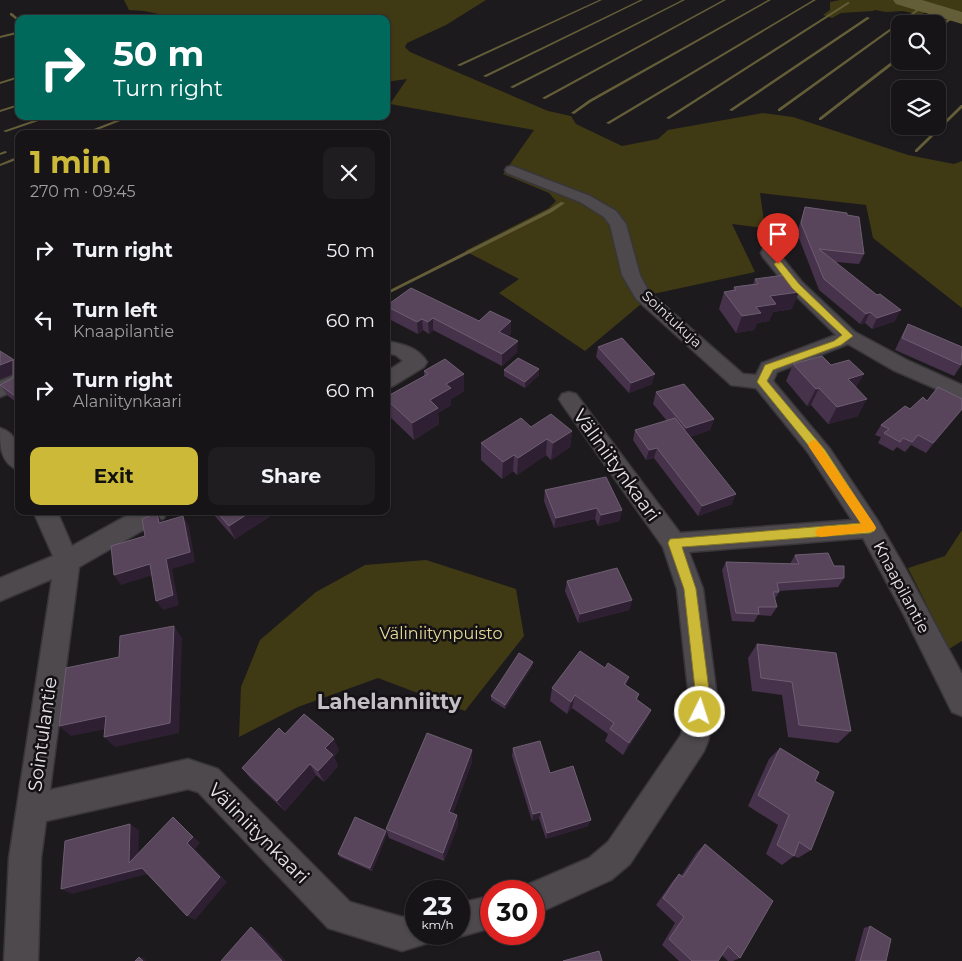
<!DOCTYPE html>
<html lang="en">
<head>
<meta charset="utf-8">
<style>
  :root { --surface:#161416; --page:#1f1d1f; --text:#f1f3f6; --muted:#9e9ea1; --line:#353335; --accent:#ccb938 }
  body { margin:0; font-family:Montserrat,sans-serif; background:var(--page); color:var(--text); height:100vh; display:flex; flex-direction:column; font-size:19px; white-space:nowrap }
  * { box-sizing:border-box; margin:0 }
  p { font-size:16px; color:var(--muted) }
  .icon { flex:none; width:28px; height:28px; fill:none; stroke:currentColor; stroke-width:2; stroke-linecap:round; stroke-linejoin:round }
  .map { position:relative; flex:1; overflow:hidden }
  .drawer { position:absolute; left:15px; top:130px; width:375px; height:385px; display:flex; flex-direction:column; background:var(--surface); border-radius:10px; box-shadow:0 1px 4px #0004,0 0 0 1px var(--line) }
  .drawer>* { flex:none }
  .hud { position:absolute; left:15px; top:15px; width:375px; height:105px; border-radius:10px; box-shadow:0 1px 4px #0004,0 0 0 1px var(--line); background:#00695c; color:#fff; overflow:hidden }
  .buttons { position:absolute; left:891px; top:15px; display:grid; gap:10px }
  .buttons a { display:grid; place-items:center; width:55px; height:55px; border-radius:10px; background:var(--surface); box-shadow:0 1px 4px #0004,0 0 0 1px var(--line); font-size:25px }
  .speed { position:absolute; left:405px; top:880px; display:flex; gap:10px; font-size:25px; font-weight:700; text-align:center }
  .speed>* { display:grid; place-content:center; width:65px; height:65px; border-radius:50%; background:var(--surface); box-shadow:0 1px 4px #0004,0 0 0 1px var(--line); line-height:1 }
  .speed small { font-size:12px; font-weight:400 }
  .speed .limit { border:8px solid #d22; background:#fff; color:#111 }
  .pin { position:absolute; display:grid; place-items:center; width:42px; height:42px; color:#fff; margin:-51px -21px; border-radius:50% 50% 50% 0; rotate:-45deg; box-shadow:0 0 5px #0007 }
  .pin .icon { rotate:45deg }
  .me { position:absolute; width:55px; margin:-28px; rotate:4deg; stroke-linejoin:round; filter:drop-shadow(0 0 4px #0008) }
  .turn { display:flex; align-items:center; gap:18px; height:105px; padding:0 15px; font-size:22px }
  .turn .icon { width:65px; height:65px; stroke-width:2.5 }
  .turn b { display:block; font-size:35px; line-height:42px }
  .round { display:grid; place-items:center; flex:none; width:52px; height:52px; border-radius:10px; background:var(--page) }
  .overview { display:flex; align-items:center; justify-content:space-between; height:85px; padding:0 15px }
  h1 { font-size:30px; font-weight:700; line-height:38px; color:var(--accent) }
  .primary-button { display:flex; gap:10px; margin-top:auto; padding:10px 15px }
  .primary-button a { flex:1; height:58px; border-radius:10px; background:var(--accent); color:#111; font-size:20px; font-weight:700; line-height:58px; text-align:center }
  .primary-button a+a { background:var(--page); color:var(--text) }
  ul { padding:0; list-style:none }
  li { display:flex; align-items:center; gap:15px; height:70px; padding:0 15px }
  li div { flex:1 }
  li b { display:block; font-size:19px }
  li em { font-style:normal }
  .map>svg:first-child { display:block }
  .green { fill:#3f3914 }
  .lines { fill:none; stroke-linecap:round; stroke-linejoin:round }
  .stream { fill:#645e38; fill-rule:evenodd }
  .river { fill:#645e38; fill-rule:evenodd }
  .minor-casing { stroke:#393639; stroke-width:3 }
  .minor { fill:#4d494d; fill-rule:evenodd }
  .wall { fill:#46324b }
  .shaded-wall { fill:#2e2032 }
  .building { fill:#58455c; stroke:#6e5e72 }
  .route { fill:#ccb938; stroke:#857824 }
  .slow { fill:#f59e0b }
  .labels { text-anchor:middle; stroke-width:5; stroke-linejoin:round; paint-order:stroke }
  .far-street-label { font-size:14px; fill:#e8e5e8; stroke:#141115 }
  .street-label { font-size:16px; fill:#e8e5e8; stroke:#141115 }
  .park-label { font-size:16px; fill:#e6db98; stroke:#141115 }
  .near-street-label { font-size:19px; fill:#e8e5e8; stroke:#141115 }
  .near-neighbourhood-label { font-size:21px; font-weight:bold; fill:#c3bfc4; stroke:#141115 }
</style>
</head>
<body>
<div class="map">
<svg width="962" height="961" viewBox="0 0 962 961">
  <rect width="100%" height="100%" fill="#1d1a1e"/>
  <path class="green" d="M124 0H486L446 25 407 43 405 47 410 52 548 111 571 116 576 124 622 146 658 139 668 130 763 113 793 117 908 155 954 164 962 161V308L873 238 866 205 760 193 765 228 732 224 755 272 653 294 585 351 499 293 519 279 465 251 549 208 556 201 549 193 503 174 534 130 390 104 407 79 386 82V19H183L144 11 129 10Z
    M840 0H962V23L950 16 929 11 920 15 903 11 886 12 875 10 873 11 841 13 832 18 823 15 830 10V2Z
    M962 530V641L949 649 908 568 945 556Z
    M426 560 516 589 524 636 465 711 378 678 298 707 239 737 241 687 260 640 316 592 365 565Z"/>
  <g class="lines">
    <path class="stream" d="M599 0H602L460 66 457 65Z
      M640 0H643L486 77 483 76Z
      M682 0H685L513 88 510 87Z
      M723 0H726L545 99 542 98Z
      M768 0H771L591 102 574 114 571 113 589 100Z
      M813 0H816L609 124 606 123Z
      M848 2 850 3 669 119 666 118Z
      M923 5 925 6 780 111H778V109Z
      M10 13H12L19 19V22L10 15Z
      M954 14 957 15 939 29H938V27Z
      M867 17 870 18 732 111 729 110Z
      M16 32 17 34 0 38V36Z
      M899 56H900V59L821 120H819V118Z
      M19 76V78L0 84V82Z
      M19 104V106L0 112V110Z
      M961 105H962V108L917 152H915V150Z
      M46 116H53L6 132 3 131Z
      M127 116H133L87 134H81Z
      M5 151 7 152 6 153 0 155V153Z
      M19 156V159L0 166V164Z
      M561 202 565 203 552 212 386 295V292L548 210Z"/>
    <path class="river" d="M893 0H922L962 12V24L896 4Z"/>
    <g class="minor-casing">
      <path id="minor" d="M512 166 590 196 616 211 626 224 640 275 649 292 743 374 756 375 762 363 836 335 790 290 763 257 761 253 763 249H775L802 282 855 332 907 360 962 385V400L893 370 848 344 777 372 773 381 830 449 878 521 905 568 962 674V716L952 712 904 615 863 538 689 552 703 589 717 698 708 741 704 751 630 864 611 880 534 915V891H521L522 887 589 858 608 842 681 735 689 698 677 589 663 547 562 404 559 399 562 394 569 392 576 394 680 533 852 520 807 451 756 388 731 385 636 299 622 275 610 225 604 217 580 202 507 173 505 170 507 167Z
        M386 341C402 344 418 347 427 362L424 367 393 386 386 388V372L403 361 396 355 386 353Z
        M19 373V389L0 397V381Z
        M0 428C20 434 19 453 19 470 0 464 0 445 0 428Z
        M33 511H57L72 546 135 511H167L164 518 79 567 50 790 188 759 218 769 350 902 402 917 416 914V934H432L428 943 402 951 328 928 198 792 188 789 46 821 41 858 38 961H4L9 858 52 579 0 601V578L53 556Z
        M491 896V928L459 937 452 934H459V903Z"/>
    </g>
    <use href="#minor" class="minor"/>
  </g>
  <path class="wall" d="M805 207 847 215 864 254 859 264 836 262 895 321 872 329 865 323 860 324 819 290 797 233Z
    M755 279 792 309 773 312 769 321 757 323 754 330 736 333 719 309 724 292 733 290 734 287 753 284Z
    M386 306 511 333 508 336 517 352 502 366 433 330 429 334 423 330 418 334 387 318Z
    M908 324 962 364 954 376 895 350 902 335Z
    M598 347 652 384 629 393 596 357Z
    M0 351 19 363V404L8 396 0 385 13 378V374L0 379Z
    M793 364 831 365 856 387 858 416 828 424 811 405 807 406 786 381Z
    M504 370 539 375 525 388 504 376Z
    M424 371 464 374V391L451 399V405L438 413 439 424 414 440 388 415 386 397 424 376Z
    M656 392 714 419 710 430 690 437 732 504 698 516 654 458 646 460 633 440 635 430 667 421 653 404Z
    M962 399V410L926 453 911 445 905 452 897 447 893 451 878 443 881 437 875 435 881 425 910 409 927 401Z
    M531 427 572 431 570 447 551 460 546 455 517 475 513 471 502 479 481 460V443Z
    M545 490 622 510 619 521 598 526 595 519 554 528 544 501Z
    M212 511H278L235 539 213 514Z
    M795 555 834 566 844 578 838 587 779 591V592L775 599 777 607 771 616 758 615 754 622 732 621 722 570 726 562 790 564Z
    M567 581 632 600 629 610 578 623 565 591Z
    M757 644 851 731 838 743 788 737 782 695 752 691 748 658Z
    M532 667 505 709 491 700V696Z
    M605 668 629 677 626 685 639 694 637 700 651 710 645 722 623 755 605 741 608 734 572 708 567 714 550 701 552 688Z
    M285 734 339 750 334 757 338 766 324 782 316 775 285 811 251 779 242 768Z
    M513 748 550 773 588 826 546 839 539 818 532 821 512 756Z
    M780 748 815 781 811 850 798 858 794 856 782 865 766 854 778 825 748 806 769 759Z
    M472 762 453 813 457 815 458 825 444 861 389 838 386 829Z
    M387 834 372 871 340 857 338 854Z
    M705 844 740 958 733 961H728L722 955 718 961H679L662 945 675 923 656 905 672 882 679 874 681 876 697 852Z
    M870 926 886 961H855L864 928Z"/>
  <path class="shaded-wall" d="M799 292 792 309 773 312 769 321 757 323 754 330 736 333 742 316 756 307 770 296Z
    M901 310 895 321 872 329 877 318Z
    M870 312 865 323 860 324 866 314Z
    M433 318V330L429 334 428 322Z
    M422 319 423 330 418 334 417 322Z
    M511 321V333L499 343V332Z
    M518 341 517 352 502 366V354Z
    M13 360 19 372 0 379V365Z
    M539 369V375L525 388V382Z
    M464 374V391L451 399V405L438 413 439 424 414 440 412 423 430 400 446 384Z
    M655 374 652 384 629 393 631 383Z
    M864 374 854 391 848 379Z
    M819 388 811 405 807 406 816 389Z
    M867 399 858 416 828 424 837 407Z
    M962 409V410L926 453 933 443Z
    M714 419 710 430 682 440 686 428Z
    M572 431 570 447 551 460 553 443Z
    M547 439 546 455 517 475 518 458Z
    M657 448 654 458 646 460 649 450Z
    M514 455 513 471 502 479 503 462Z
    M736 494 732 504 698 516 702 506Z
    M597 508 595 519 554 528 556 518Z
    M622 510 619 521 598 526 601 515Z
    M252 511H278L235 539 229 526Z
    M157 513 163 523H159Z
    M183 516 189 526 195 562 172 569 179 605 163 610 156 601 166 559Z
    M150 564 156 574 121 585 114 575Z
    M632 600 629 610 578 623 580 614Z
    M174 626 182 638 179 733 115 747 104 737Z
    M533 662 532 667 505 709V705Z
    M575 695 572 708 567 714 571 702Z
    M651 710 645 722 623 755 629 743Z
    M106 716 117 727 71 736 59 726Z
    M334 739 339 750 334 757 338 766 324 782 318 771 325 748Z
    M472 750V762L450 821 449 812Z
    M310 764 316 775 285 811 277 801Z
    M541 812 539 818 532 821 533 814Z
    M457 815 458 825 444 861 443 853Z
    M173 817 200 843 195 849 227 882 195 920 187 916V843Z
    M591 820 588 826 546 839 547 833Z
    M130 824 139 830 138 869 129 863Z
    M386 831 387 834 372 871 370 868Z
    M142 868 151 873 72 894 61 889Z
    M251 927 260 933 286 961H282Z
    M139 957 144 958 146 961H143Z"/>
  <path class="building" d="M805 207 847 213V215L859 217 864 254 819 249 877 295 880 294 901 310 877 318 870 312 866 314 824 279 801 223Z
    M785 275 799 292 770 296 776 304 756 307 761 313 742 316 724 292 736 290 734 287 758 284 755 279Z
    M411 288 479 321 490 311 511 321 499 332 518 341 502 354 433 318 428 322 422 319 417 322 386 306Z
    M908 324 962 347 961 365 902 338Z
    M622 338 655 374 631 383 598 347Z
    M0 351 19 363V399L0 385 13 378V360L0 365Z
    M822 356 831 365 849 360 864 374 848 379 867 399 837 407 819 388 816 389 793 364Z
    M518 358 539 369 525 382 504 370Z
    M445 359 464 374 446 384 451 388 430 400 438 408 412 423 386 399V397L428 374 424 371Z
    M684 384 714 419 686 428 656 392Z
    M938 387 962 399V409L933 443 918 435 912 442 903 438 900 442 884 433 889 429 881 425 905 406 910 409 923 397 927 401Z
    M551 414 572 431 553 443 547 439 518 458 514 455 503 462 481 443 521 418 531 427Z
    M675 418 736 494 702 506 657 448 649 450 635 430Z
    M606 477 622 510 601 515 597 508 556 518 545 490Z
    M216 511H252L229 526Z
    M157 513 159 523 183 516 190 552 166 559 173 595 156 601 150 564 114 575 111 546 145 536 142 519Z
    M828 553 834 566H844V578L777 583 779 592H773L777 607H758L759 614 736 613 726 562 799 564 795 555Z
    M617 568 632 600 580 614 567 581Z
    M174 626 170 723 104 737 106 716 59 726 66 668 119 657 120 636Z
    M757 644 836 653 851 731 799 725 792 682 761 678Z
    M580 651 605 668 608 663 629 677 624 684 639 694 636 699 651 710 629 743 610 729 614 723 575 695 571 702 552 688Z
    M519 653 533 662 505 705 491 696Z
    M304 714 334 739 325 748 333 755 318 771 310 764 277 801 242 768 279 728 285 734Z
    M427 733 472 750 449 812 457 815 443 853 386 829Z
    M540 741 550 773 573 766 591 820 547 833 541 812 533 814 513 748Z
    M780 748 819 772 815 781 834 792 811 850 799 842 794 856 777 845 789 815 758 795Z
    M173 817 193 837 187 843 220 877 187 916 142 868 61 889 65 841 130 824 129 863Z
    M355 817 386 831 370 868 338 854Z
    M705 844 773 901 740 958 728 946 718 961H692L669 939 684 917 663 898 679 874 683 877Z
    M870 926 891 939 886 961H860Z
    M251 927 282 961H221Z
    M599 951 602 961H563Z
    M139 957 143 961H135Z"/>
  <path class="route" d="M778 261 781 262 799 284 853 336 841 345 773 370 767 381 825 450 876 528 874 531 870 533 682 547 696 589 710 698 705 717 700 719 695 717 693 712 696 698 684 589 668 543 670 539 861 523 817 456 757 382 765 365 834 341 842 335 792 288 774 264Z"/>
  <path class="slow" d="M813 440 817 441 874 524 876 528 874 531 821 537 817 536 815 532 817 529 821 527 861 524 809 447 808 444Z"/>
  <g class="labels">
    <g class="far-street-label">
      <text transform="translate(672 319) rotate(43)" y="5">Sointukuja</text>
    </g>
    <g class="street-label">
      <text transform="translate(902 587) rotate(62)" y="6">Knaapilantie</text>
    </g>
    <g class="park-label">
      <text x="441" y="639">Väliniitynpuisto</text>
    </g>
    <g class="near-street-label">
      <text transform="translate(617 465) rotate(54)" y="7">Väliniitynkaari</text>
      <text transform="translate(42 734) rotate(-82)" y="7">Sointulantie</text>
      <text transform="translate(259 833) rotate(45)" y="7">Väliniitynkaari</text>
    </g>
    <g class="near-neighbourhood-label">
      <text x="389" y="709">Lahelanniitty</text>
    </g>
  </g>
</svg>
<div class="buttons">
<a><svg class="icon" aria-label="search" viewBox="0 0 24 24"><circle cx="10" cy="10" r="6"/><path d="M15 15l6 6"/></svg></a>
<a><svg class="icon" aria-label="layers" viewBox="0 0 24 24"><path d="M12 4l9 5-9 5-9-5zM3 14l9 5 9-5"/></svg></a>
</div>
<div class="speed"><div>23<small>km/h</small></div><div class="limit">30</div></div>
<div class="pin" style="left:778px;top:264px;background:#d93025"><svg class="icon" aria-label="arrive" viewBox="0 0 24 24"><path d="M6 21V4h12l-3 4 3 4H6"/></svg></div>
<svg class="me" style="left:700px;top:712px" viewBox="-20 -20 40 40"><circle r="17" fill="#ccb938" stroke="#fff" stroke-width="3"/><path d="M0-11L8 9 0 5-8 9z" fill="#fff"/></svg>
<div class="hud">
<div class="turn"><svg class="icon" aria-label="right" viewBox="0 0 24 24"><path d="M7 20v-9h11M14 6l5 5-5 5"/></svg><div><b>50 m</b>Turn right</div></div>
</div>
<section class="drawer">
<div class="overview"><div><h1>1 min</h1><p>270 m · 09:45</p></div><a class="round"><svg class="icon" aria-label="close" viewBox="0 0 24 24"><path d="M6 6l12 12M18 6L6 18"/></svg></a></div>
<ul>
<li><svg class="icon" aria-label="right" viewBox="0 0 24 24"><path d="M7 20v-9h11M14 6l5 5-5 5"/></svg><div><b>Turn right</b></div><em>50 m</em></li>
<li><svg class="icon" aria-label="left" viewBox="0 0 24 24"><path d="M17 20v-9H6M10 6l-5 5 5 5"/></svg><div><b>Turn left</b><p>Knaapilantie</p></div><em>60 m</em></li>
<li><svg class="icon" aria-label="right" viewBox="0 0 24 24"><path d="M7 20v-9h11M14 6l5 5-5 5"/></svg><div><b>Turn right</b><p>Alaniitynkaari</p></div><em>60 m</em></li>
</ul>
<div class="primary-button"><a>Exit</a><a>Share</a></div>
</section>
</div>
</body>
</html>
